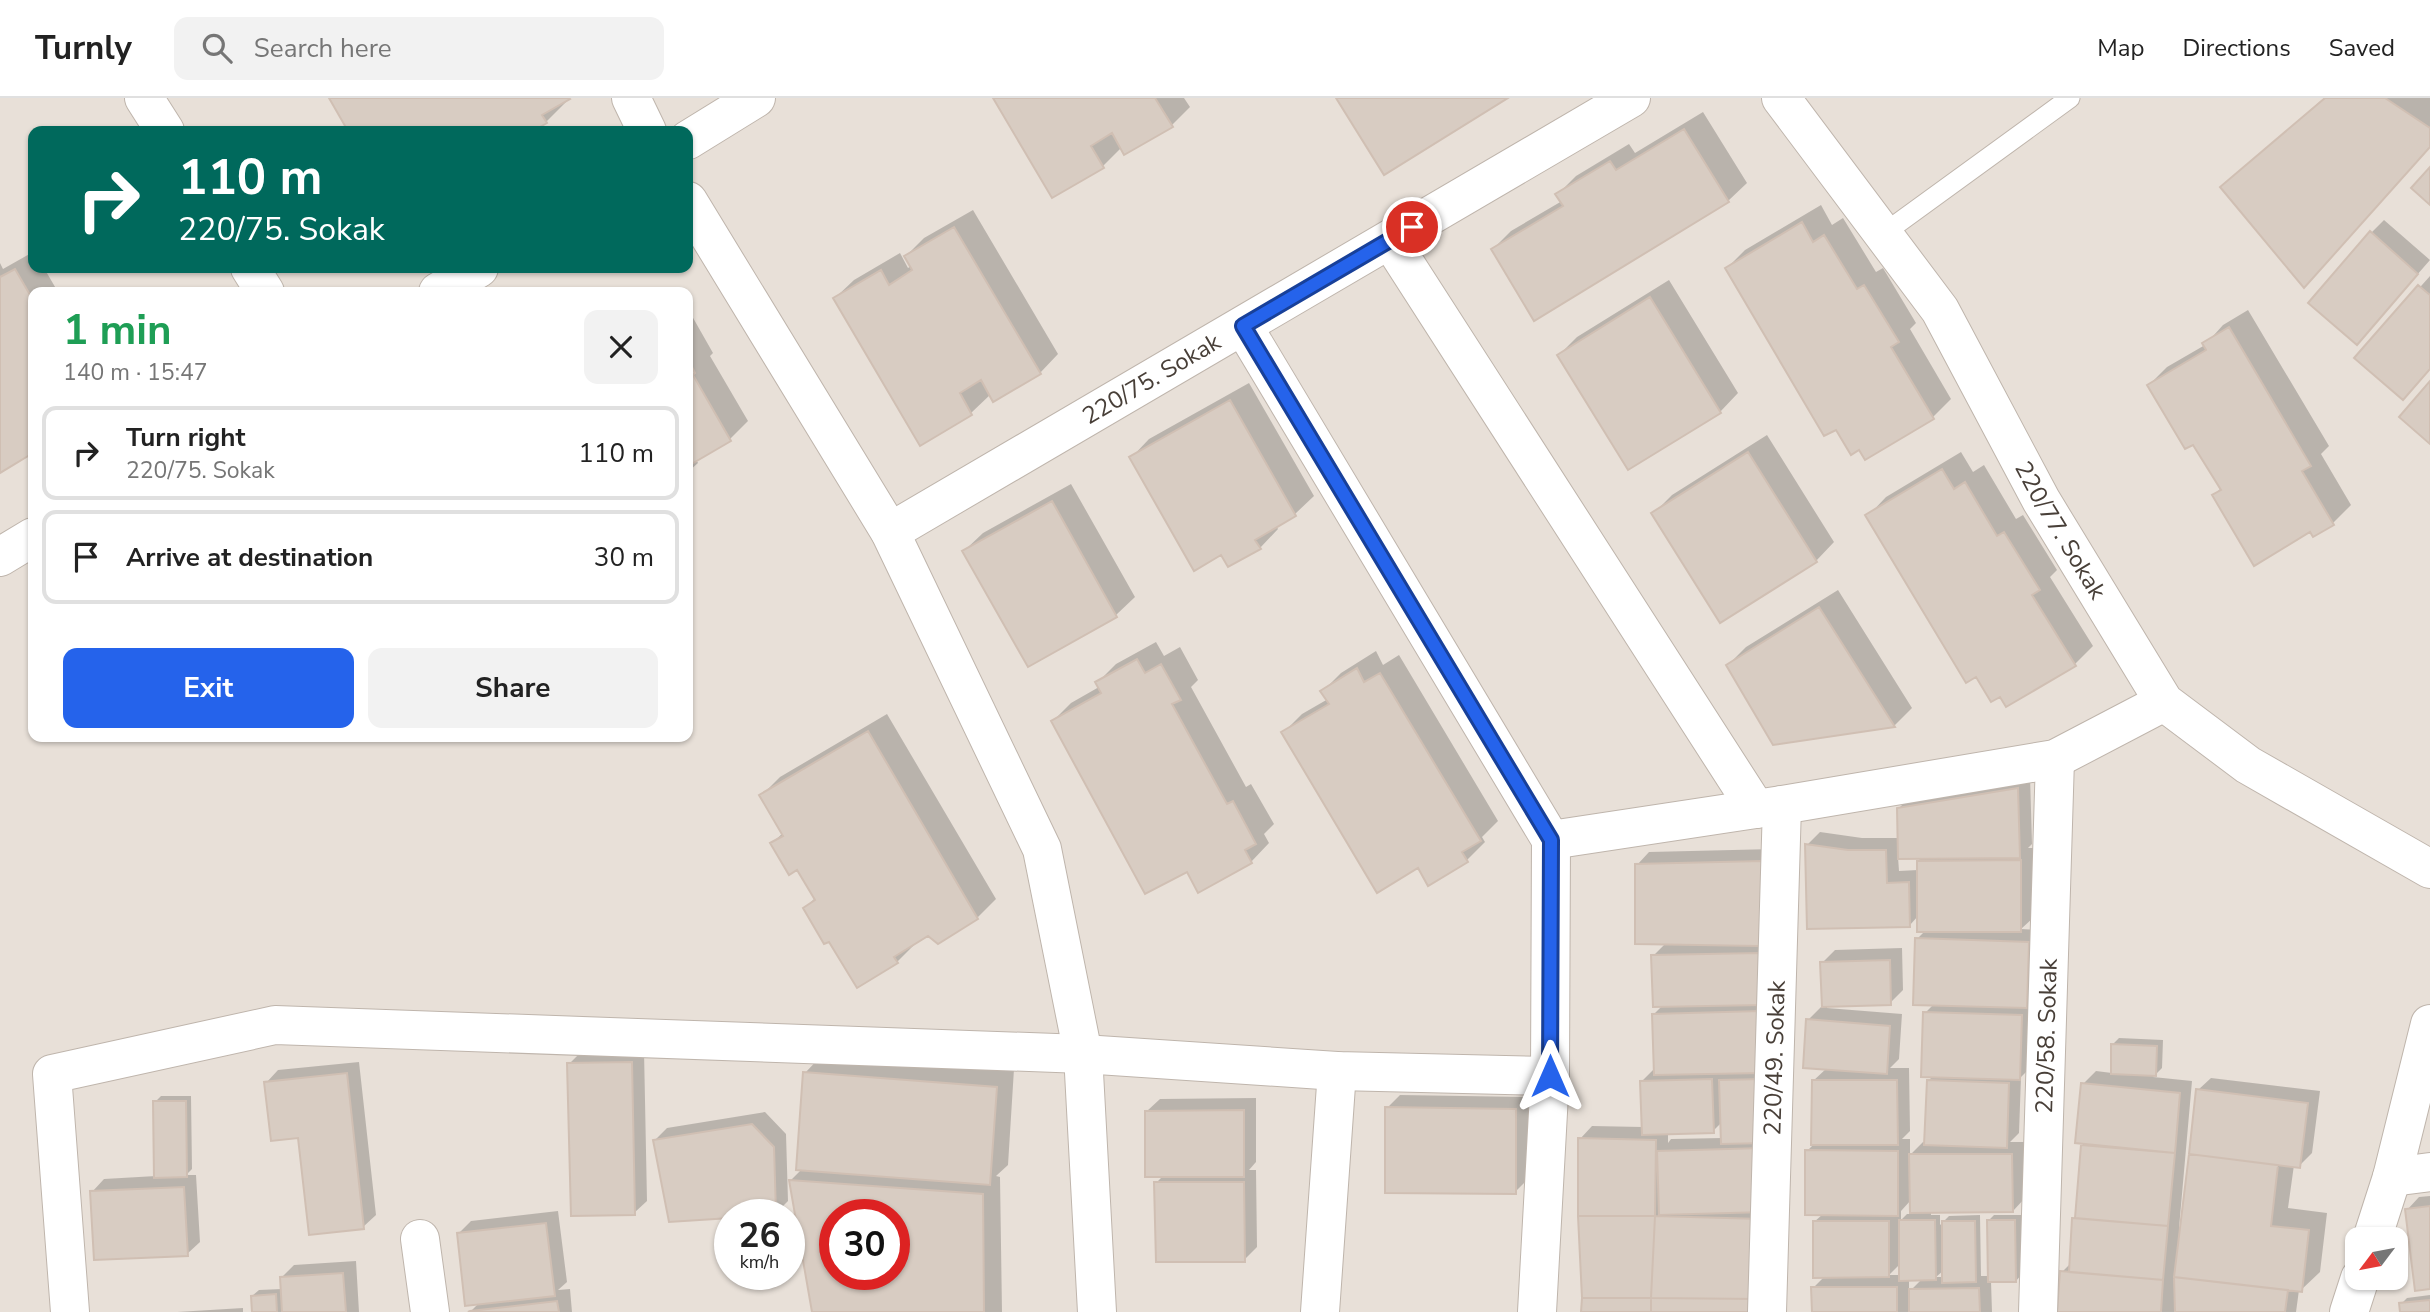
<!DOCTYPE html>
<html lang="en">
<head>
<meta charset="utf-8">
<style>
  :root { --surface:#fff; --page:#f2f2f2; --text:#222; --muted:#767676; --line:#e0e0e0; --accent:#2563eb }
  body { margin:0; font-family:"Nunito Sans",sans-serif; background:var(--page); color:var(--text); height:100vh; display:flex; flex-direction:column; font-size:26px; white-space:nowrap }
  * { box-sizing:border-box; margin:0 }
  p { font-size:23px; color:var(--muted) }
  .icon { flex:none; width:38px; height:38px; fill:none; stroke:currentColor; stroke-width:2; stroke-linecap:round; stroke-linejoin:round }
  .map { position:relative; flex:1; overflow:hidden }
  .drawer { position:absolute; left:28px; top:189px; width:665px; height:455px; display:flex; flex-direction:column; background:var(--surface); border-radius:14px; box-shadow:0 2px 5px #0004 }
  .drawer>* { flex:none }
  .banner { position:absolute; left:28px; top:28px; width:665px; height:147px; border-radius:14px; box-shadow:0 2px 5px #0004; background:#00695c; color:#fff; overflow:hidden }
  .needle { width:46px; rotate:238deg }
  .controls { position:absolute; left:2345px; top:1129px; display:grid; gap:14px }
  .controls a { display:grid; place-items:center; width:63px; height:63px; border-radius:14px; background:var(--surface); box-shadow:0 2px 5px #0004; font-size:35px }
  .speed { position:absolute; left:714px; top:1101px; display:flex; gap:14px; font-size:35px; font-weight:700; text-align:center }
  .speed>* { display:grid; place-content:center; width:91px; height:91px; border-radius:50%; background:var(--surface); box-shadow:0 2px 5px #0004; line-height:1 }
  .speed small { font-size:18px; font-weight:400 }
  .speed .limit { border:10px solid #d22; background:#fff; color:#111 }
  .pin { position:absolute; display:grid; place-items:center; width:60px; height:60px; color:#fff; margin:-30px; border:4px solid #fff; border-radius:50%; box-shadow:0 2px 7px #0007 }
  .me { position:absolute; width:77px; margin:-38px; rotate:0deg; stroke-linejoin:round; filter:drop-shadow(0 0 5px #0008) }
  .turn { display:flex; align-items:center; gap:24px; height:147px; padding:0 35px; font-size:32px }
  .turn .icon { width:91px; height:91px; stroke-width:2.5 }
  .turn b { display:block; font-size:49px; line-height:60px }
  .round { display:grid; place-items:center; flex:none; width:74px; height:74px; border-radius:14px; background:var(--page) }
  .summary { display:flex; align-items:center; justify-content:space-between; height:119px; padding:0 35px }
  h1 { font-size:42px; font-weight:700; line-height:52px; color:#1e9e55 }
  .primary-button { display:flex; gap:14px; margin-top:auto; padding:14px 35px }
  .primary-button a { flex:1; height:80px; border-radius:14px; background:var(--accent); color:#fff; font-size:28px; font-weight:700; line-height:80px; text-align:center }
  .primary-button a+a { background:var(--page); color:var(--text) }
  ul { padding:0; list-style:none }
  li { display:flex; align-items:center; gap:21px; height:94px; margin:0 14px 10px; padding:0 21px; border:4px solid var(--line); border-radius:14px }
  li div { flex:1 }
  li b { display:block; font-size:26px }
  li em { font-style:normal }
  header { display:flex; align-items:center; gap:42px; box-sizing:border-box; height:98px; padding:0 35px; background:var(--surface); border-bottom:2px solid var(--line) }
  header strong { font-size:33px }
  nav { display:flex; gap:38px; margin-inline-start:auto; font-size:24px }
  .search { width:490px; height:63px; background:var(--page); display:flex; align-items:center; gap:18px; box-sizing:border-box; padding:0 24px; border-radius:14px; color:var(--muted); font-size:26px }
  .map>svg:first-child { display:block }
  .residential { fill:#e8e0d8; fill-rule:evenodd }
  .shadow { fill:#0003; fill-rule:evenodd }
  .building { fill:#d8ccc2; stroke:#d0bfb3; stroke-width:2; fill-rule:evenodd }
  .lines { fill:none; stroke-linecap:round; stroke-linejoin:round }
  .service-casing { stroke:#bfb5ac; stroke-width:21 }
  .minor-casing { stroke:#bfb5ac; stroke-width:40 }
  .tertiary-casing { stroke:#bfb5ac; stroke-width:40 }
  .service { stroke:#fff; stroke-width:19 }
  .minor { stroke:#fff; stroke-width:38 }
  .tertiary { stroke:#fff; stroke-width:38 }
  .route-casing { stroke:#184099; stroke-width:18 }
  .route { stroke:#2563eb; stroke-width:12 }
  .labels { text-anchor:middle; stroke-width:5; stroke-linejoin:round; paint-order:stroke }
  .street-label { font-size:24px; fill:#483f38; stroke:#fff }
</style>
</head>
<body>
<header>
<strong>Turnly</strong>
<div class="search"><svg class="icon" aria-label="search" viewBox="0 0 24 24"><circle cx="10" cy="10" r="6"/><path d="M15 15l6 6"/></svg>Search here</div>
<nav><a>Map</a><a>Directions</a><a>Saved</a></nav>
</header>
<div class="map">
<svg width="2430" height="1214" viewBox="0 0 2430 1214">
  <rect width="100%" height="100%" fill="#f4efea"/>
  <path class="residential" d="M0 0H2430V1214H0ZM33 33H688V170H33ZM33 194H688V639H33ZM730 1116H789V1176H730ZM835 1116H894V1176H835ZM2357 1141H2396V1180H2357Z"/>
  <path class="shadow" d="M331 0H569V1L546 24 529 33H350Z
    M995 0H1184L1190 9 1171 28 1122 49 1103 68Z
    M2324 0H2430V48L2223 89Z
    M1703 14 1747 85 1728 103 1493 151 1511 133 1562 103 1558 96 1576 78 1629 46 1635 55Z
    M1821 107 1832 127 1843 120 1876 174 1883 170 1916 225 1910 231 1951 301 1933 319 1860 350 1836 329 1727 170 1745 152Z
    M973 112 1058 256 1040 275 991 296 971 315 921 345 835 200 854 182 900 155 908 170 911 168 906 158 924 140Z
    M2384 122 2430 162 2369 232 2371 135Z
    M33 154V170H44L58 194H33V353L0 373V165L3 171Z
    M2430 178V271L2403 300 2357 260Z
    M1669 182 1738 295 1720 314 1559 257 1577 239Z
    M688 211 713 255 710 258 748 323 730 341 696 361 698 365 688 374Z
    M2248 212 2329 348 2321 356 2351 407 2332 426 2311 432 2214 397 2221 390 2194 345 2149 287 2167 269 2205 247 2223 227Z
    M1249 285 1314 398 1295 416 1276 428 1278 431 1260 450 1222 455 1131 360 1149 341Z
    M1767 337 1834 444 1816 463 1654 415 1672 397Z
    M1961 354 1973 374 1984 367 2016 421 2023 417 2057 472 2050 479 2093 548 2074 567 1868 418 1886 399Z
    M1071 386 1135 499 1116 517 1028 566 964 453 983 435Z
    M1838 492 1912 610 1894 628 1728 567 1746 549Z
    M1156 544 1164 558 1180 549 1198 582 1191 589 1246 689 1251 686 1274 726 1264 736 1269 745 1251 764 1187 771 1053 623 1071 605 1099 589 1097 585 1116 566Z
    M1376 553 1383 567 1399 557 1498 723 1482 739 1485 744 1467 762 1419 768 1283 635 1302 616 1328 601 1323 593 1341 575Z
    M887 616 996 801 977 820 929 836 915 846 897 864 829 841 805 810 815 800 797 770 772 745 783 735 761 698 780 679Z
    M2030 678 2032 746 2028 750H2033V820L2021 831 2041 832 2032 968 2021 979 2019 1035 2010 1044H2024L2025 1100 2013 1113H1931V1117H1940V1127L1949 1118 1980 1117 1981 1178H1989L1988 1123 1994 1117H2021L2022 1176 2016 1183H1991L1992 1214H1813V1190L1825 1178 1814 1124 1823 1116 1807 1053 1813 1047V983L1827 970 1808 922 1821 909 1823 910 1822 865 1835 852 1902 850 1903 892 1890 905 1827 907V910L1902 916 1899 961 1890 970H1909L1910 1033 1902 1041H1910V1057L1923 1044H1926L1928 983 1933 978 1925 915 1934 906 1917 841 1925 833 1918 818 1910 827 1807 747 1820 734 1862 740H1899L1898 711 1911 698ZM1898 759H1922L1918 763V772L1899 773ZM1911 1102V1116H1907L1901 1122V1113ZM1901 1165V1177H1889ZM1944 1172V1179H1936ZM1909 1181H1922L1909 1194Z
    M1774 751 1773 1109 1583 1214 1580 1041 1592 1028 1643 1029 1642 983 1655 970 1653 917 1663 907 1653 858 1666 845 1637 767 1649 754ZM1722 1024V1040L1671 1041 1668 1045V1035L1713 1033Z
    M2119 940 2163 942 2162 970 2153 979 2192 983 2179 1130 2182 1131 2198 992 2211 980 2320 993 2312 1055 2299 1068 2294 1067 2288 1110 2327 1115 2320 1174 2301 1192H2299L2296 1214H2059L2062 1174 2071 1165 2074 1121 2077 1117 2083 1046V986L2096 973 2112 975 2113 946Z
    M644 952 647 1103 634 1115 569 966 582 953Z
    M823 956 1014 971 1008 1067 996 1078 1000 1079 1002 1214H813L791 1082 802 1071 805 975ZM835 1116H894V1176H835Z
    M359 964 376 1117 363 1129 299 1038 266 985 278 972Z
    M1400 997 1528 999V1081L1515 1094 1387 1010Z
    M161 998H191L192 1071 186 1077H196L200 1144 187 1156 92 1094 104 1081 156 1078 155 1004Z
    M1256 1000V1064L1249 1072H1256L1257 1149 1244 1162 1156 1085 1164 1077 1147 1013 1160 1001Z
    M765 1014 786 1036 788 1103 775 1116H730L655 1042 667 1030Z
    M2430 1098V1190L2407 1112 2419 1099Z
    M558 1113 567 1184 558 1192 570 1191 572 1214H470L479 1205 458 1136 471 1123Z
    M356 1163 359 1214H253L252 1198 259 1192 282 1191 281 1180 294 1167Z
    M2430 1197V1214H2402L2401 1206 2407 1200Z
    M243 1210V1214H177Z"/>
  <path class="building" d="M329 0H569L570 1 542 17 547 25 533 33H348Z
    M993 0H1155L1173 29 1124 57 1112 35 1091 48 1104 70 1052 100Z
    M1336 0H1508L1384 77Z
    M2325 0H2385L2430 30V49L2304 190 2220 89Z
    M1684 31 1729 104 1534 223 1491 151 1563 108 1555 96 1610 63 1616 72Z
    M2430 69V107L2411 90Z
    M1802 124 1813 144 1824 137 1857 191 1864 187 1899 244 1891 249 1934 321 1865 362 1859 352 1851 357 1836 332 1824 338 1725 170Z
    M954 129 1041 276 993 304 981 282 960 295 972 317 920 348 833 200 881 172 889 187 912 172 904 158Z
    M2370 133 2418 176 2357 247 2308 205Z
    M15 171 33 202V355L0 375V179Z
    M2418 187 2430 197V271L2403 302 2354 260Z
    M1650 199 1721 315 1628 372 1557 257Z
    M2229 229 2311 368 2302 373 2334 427 2313 439 2310 434 2254 468 2212 397 2221 392 2193 347 2185 351 2147 287 2206 252 2202 245Z
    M688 261 695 275 693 277 731 343 688 368Z
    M2430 283V346L2399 319Z
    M1230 302 1296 418 1255 442 1261 451 1228 469 1221 457 1194 473 1129 359Z
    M1748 354 1817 464 1720 525 1651 415Z
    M1942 371 1954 391 1965 384 1997 438 2004 434 2040 492 2032 497 2076 568 2006 609 2000 599 1991 604 1976 579 1966 585 1865 417Z
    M1052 403 1117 519 1028 569 962 453Z
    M1819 509 1895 629 1773 647 1726 567Z
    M1137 561 1145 575 1161 566 1181 602 1172 606 1227 706 1233 703 1256 746 1245 752 1252 765 1198 795 1187 774 1145 796 1051 623 1101 595 1095 584Z
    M1357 570 1364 584 1380 575 1481 743 1462 754 1468 764 1428 788 1418 770 1377 795 1281 634 1329 606 1320 593Z
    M868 633 978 821 938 846 928 838 894 859 898 865 857 890 829 844 824 846 803 810 815 802 797 772 789 777 770 745 783 738 759 697Z
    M2018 690 2020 760 1898 761 1897 710Z
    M1805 746 1848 752H1886L1887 785 1909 784 1910 829 1807 831Z
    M2021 762V834H1917V763Z
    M1762 763 1760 848 1635 846V766Z
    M1915 840 2029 844 2027 910 1913 907Z
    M1761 855 1762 907 1653 909 1651 857Z
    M1890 862 1891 907 1822 909 1820 864Z
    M1761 913 1762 975 1654 977 1652 916Z
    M1923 914 2022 917 2020 982 1921 979Z
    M1806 921 1890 928 1887 976 1803 970Z
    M2111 946 2157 948 2156 978 2111 976Z
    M632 964 635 1117 571 1118 567 965Z
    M803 974 997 989 990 1087 796 1072Z
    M347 975 364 1131 309 1137 298 1040 271 1043 264 984Z
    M1712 981 1714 1035 1642 1037 1640 983Z
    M1764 981 1767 1045 1721 1046 1719 982Z
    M1812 982H1897L1898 1047H1811Z
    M1927 982 2009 985 2007 1050 1924 1047Z
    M2081 985 2180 995 2175 1055 2075 1045Z
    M2196 991 2308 1005 2300 1070 2189 1056Z
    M153 1003H186L187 1079 154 1080Z
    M1385 1009 1516 1011V1096L1385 1095Z
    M1244 1012V1079H1145V1013Z
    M752 1026 774 1049 776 1116H730V1120L669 1124 653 1042Z
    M1578 1040 1656 1042 1655 1118H1578Z
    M2081 1047 2175 1055 2168 1128 2075 1120Z
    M1763 1050 1765 1114 1659 1117 1657 1053Z
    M1805 1052 1898 1053V1118L1805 1117Z
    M1909 1056H2012L2013 1114 1910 1115Z
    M2189 1056 2278 1067 2271 1128 2309 1132 2302 1194 2174 1179Z
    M789 1082 983 1096 984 1214H812ZM835 1116H894V1176H835Z
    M1154 1084H1244L1245 1164H1156Z
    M184 1089 188 1158 94 1162 90 1093Z
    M2430 1108V1191L2415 1193 2405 1111Z
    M1578 1118H1655L1651 1200H1582Z
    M1655 1118 1761 1121 1759 1201 1651 1200Z
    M2072 1120 2168 1128 2163 1182 2069 1174Z
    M1899 1122H1935L1936 1182 1899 1183Z
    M1987 1122H2015L2016 1184H1988Z
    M1813 1123H1889V1179L1813 1180Z
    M1942 1123H1975L1976 1184 1942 1185Z
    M546 1125 555 1198 465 1208 457 1135Z
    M2060 1173 2163 1182 2161 1214H2057Z
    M343 1175 346 1214H282L280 1179Z
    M2174 1179 2288 1192 2285 1214H2175Z
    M1811 1189H1897V1214H1812Z
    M1979 1190 1980 1214H1909V1191Z
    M276 1196 277 1214H252L251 1198Z
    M1582 1200H1651V1214H1581Z
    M1651 1200 1759 1201V1214H1651Z
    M2430 1202V1214H2400L2399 1205Z
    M557 1203 559 1214H468L470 1213Z"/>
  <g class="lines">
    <g class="service-casing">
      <path id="service" d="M1883 136 2070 0"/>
    </g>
    <g class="minor-casing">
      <g id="minor">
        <path d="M144 0 165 33"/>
        <path d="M631 0 647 33"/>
        <path d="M688 42 756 0"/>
        <path d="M688 103 890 434 1042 751 1083 956 1097 1214"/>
        <path d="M1390 142 1756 711"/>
        <path d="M250 170 265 194"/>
        <path d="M438 194 479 170"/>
        <path d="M1243 228 1551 742 1550 978"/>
        <path id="s1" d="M890 434 1631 0"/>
        <path d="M0 459 33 439"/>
        <path d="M1551 742 1782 707 2055 661 2164 604"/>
        <path d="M2392 1079 2430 1074"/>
        <path d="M420 1141 430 1214"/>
        <path d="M70 1214 52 976 275 927 1083 956 1337 973 1550 978 1537 1214"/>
        <path d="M1320 1214 1337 973"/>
        <path id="s2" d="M1767 1214 1782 707"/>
        <path id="s3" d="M2038 1214 2055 661"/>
      </g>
    </g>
    <g class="tertiary-casing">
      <g id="tertiary">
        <path id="s4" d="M1781 0 1940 212 2041 402 2164 604 2248 667 2430 771"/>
        <path d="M2372 1141 2392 1079 2430 926"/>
        <path d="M2349 1214 2360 1180"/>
      </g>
    </g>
    <use href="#service" class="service"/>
    <use href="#minor" class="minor"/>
    <use href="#tertiary" class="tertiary"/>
  </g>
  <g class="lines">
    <g class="route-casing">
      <path id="route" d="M1412 129 1243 228 1551 742 1550 978"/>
    </g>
    <use href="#route" class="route"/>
  </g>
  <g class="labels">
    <g class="street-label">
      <text dy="8" stroke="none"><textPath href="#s1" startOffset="303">220/75. Sokak</textPath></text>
      <text dy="8" stroke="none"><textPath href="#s4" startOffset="516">220/77. Sokak</textPath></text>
      <text dy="8" stroke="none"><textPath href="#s3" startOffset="276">220/58. Sokak</textPath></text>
      <text dy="8" stroke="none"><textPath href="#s2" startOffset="254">220/49. Sokak</textPath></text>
    </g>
  </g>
</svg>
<div class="controls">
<a><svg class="needle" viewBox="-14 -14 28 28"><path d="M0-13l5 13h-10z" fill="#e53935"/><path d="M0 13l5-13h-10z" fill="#767676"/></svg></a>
</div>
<div class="speed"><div>26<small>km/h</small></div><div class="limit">30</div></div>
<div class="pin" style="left:1412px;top:129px;background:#d93025"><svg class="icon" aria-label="arrive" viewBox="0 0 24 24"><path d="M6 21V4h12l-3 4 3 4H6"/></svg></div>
<svg class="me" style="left:1550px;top:978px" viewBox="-20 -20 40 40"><path d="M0-17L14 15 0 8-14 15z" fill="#2563eb" stroke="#fff" stroke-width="4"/></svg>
<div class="banner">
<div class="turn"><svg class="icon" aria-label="right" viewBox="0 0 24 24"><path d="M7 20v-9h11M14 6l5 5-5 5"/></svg><div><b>110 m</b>220/75. Sokak</div></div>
</div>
<section class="drawer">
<div class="summary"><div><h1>1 min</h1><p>140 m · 15:47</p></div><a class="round"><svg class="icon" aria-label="close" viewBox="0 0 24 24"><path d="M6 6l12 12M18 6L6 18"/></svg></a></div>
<ul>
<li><svg class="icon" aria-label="right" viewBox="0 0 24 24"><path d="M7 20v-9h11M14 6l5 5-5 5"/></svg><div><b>Turn right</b><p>220/75. Sokak</p></div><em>110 m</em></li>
<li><svg class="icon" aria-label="arrive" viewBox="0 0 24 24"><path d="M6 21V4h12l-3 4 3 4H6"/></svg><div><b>Arrive at destination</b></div><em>30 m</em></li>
</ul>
<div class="primary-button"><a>Exit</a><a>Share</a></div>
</section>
</div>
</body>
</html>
